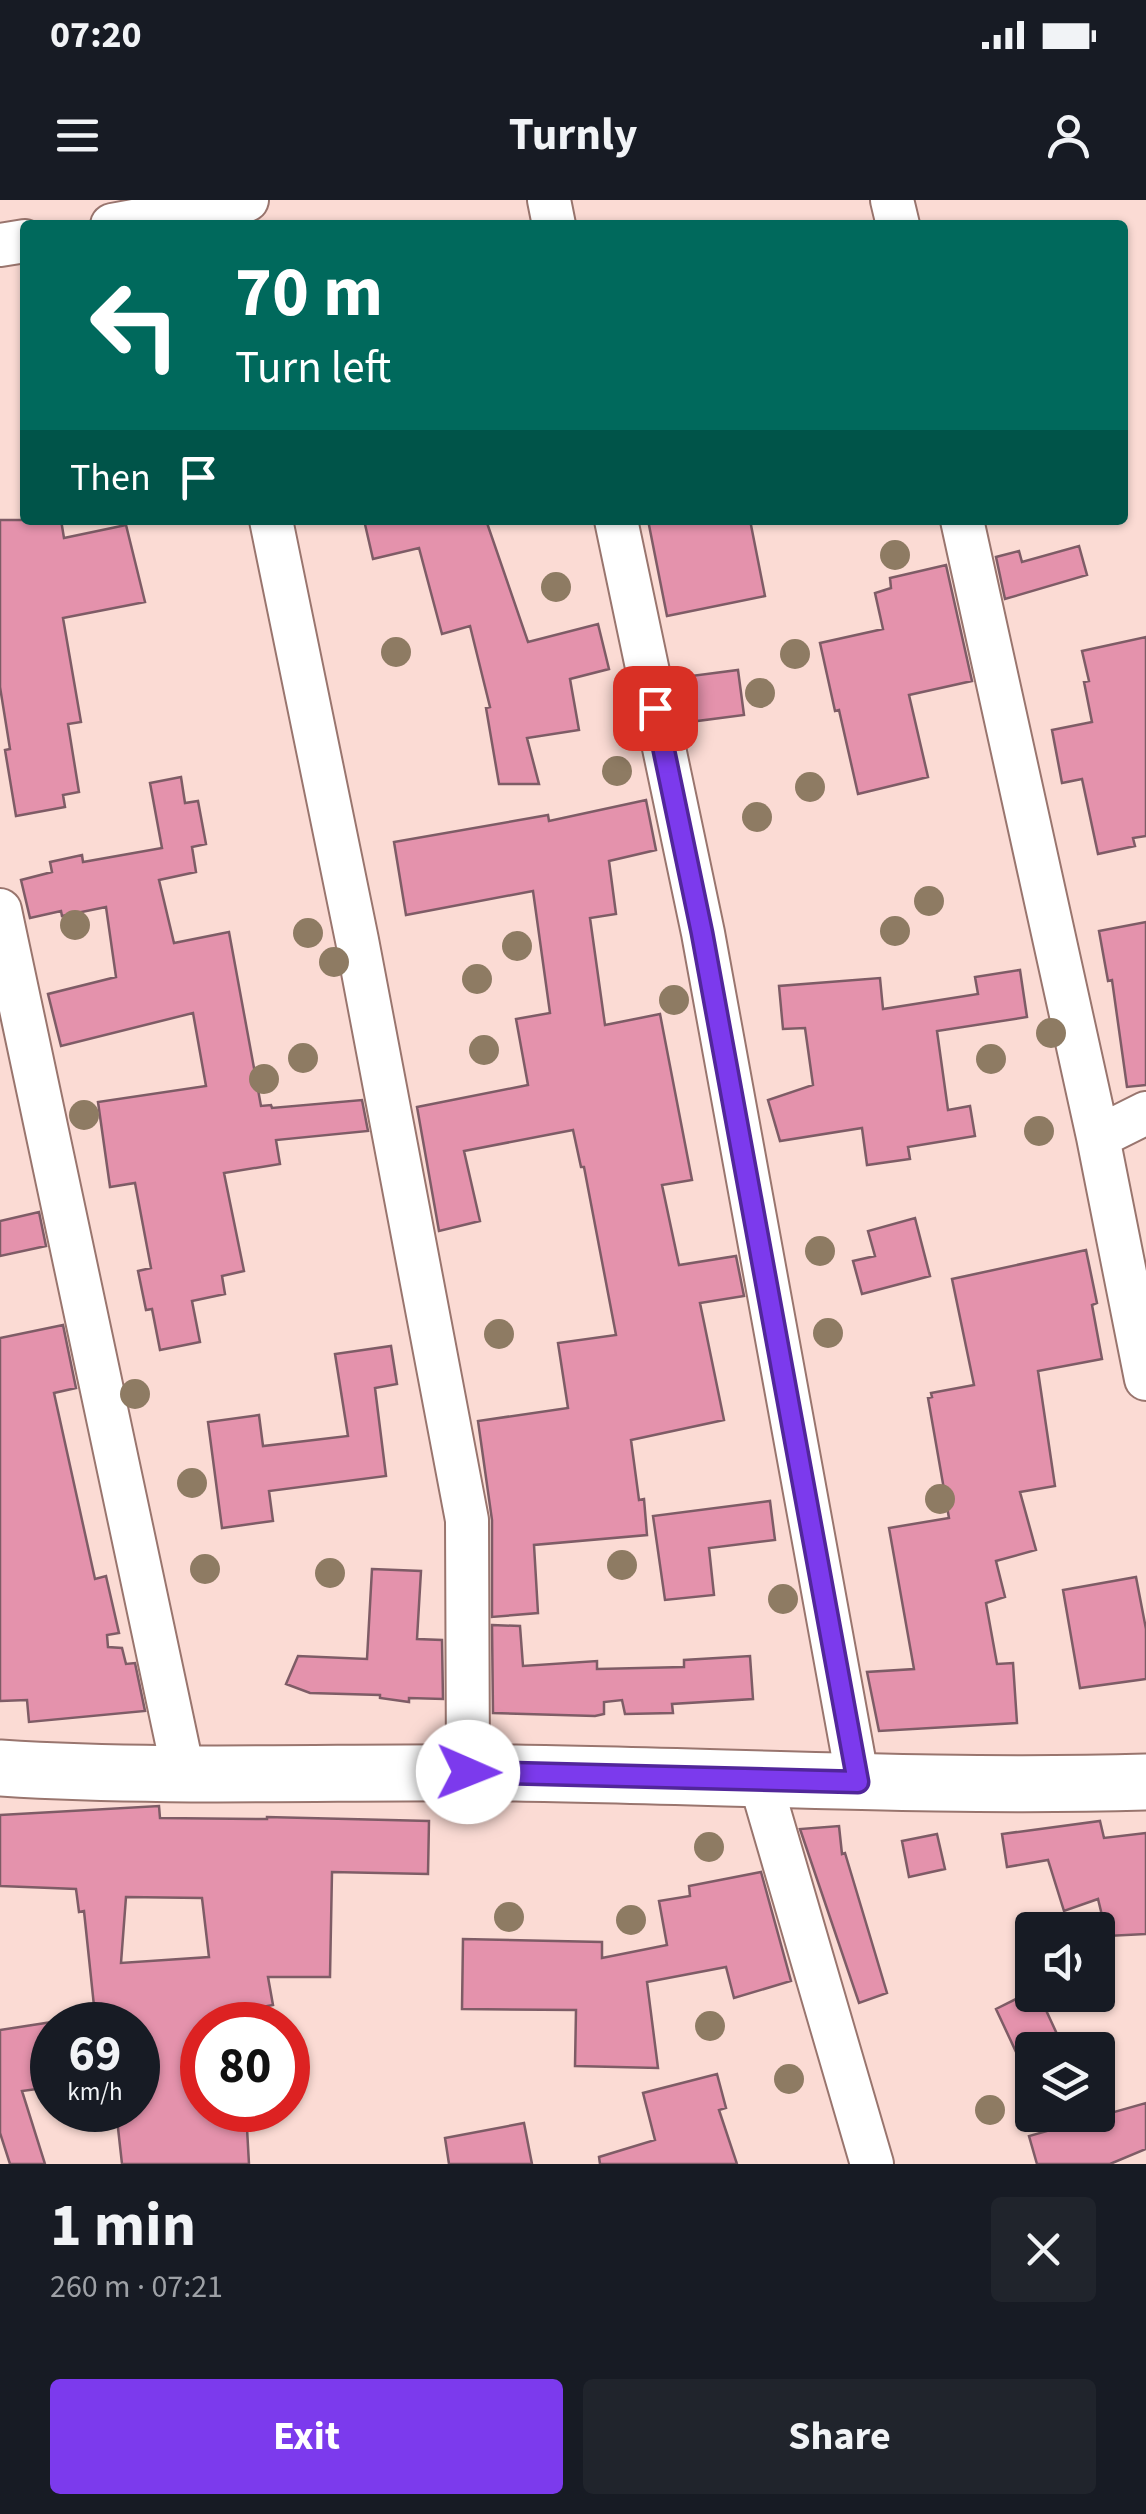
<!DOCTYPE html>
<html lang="en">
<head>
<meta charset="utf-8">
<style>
  :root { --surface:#171b24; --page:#20242c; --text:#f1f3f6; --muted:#9ea1a6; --accent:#7c3aed }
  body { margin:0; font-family:"Source Sans 3",sans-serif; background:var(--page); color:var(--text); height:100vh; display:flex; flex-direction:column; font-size:38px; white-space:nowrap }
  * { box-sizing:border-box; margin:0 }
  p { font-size:32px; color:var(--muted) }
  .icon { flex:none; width:55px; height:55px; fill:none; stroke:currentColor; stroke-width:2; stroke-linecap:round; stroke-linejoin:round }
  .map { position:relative; height:1964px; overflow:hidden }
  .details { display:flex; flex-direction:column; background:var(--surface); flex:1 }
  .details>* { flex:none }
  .hud { position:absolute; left:20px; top:20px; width:1108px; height:305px; border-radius:10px; box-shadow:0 2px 8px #0004; background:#00695c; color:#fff; overflow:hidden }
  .controls { position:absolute; left:1015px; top:1712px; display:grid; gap:20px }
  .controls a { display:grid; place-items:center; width:100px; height:100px; border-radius:10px; background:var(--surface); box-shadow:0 2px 8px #0004; font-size:50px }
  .speed { position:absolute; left:30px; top:1802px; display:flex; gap:20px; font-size:50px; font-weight:700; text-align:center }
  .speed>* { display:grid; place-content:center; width:130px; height:130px; border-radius:50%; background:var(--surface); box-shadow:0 2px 8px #0004; line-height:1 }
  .speed small { font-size:25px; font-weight:400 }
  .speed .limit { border:15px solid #d22; background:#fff; color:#111 }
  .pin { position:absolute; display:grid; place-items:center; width:85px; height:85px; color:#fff; margin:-42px; border-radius:20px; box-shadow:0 5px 15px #0006 }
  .me { position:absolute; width:110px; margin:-55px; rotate:91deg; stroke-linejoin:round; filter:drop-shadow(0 0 8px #0008) }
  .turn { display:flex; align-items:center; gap:35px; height:210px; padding:0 50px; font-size:45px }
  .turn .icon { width:130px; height:130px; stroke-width:2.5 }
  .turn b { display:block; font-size:70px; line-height:85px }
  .then { display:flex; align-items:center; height:95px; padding:0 50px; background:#0003; gap:20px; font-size:38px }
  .round { display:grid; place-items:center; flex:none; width:105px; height:105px; border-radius:10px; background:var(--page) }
  .overview { display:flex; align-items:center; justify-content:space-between; height:170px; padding:0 50px }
  h1 { font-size:60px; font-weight:700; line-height:75px }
  .primary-button { display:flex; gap:20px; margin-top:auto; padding:20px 50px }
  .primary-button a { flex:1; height:115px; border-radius:10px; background:var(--accent); color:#fff; font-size:40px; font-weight:700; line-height:115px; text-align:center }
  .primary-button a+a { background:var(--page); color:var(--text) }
  .status { display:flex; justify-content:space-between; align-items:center; height:70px; padding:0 50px; background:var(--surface); direction:ltr }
  .status svg { height:28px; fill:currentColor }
  header { display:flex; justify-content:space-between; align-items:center; height:130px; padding:0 50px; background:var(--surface); font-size:45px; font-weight:700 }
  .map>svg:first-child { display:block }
  .building { fill:#e492ac; stroke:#7e5c66; stroke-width:2.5; fill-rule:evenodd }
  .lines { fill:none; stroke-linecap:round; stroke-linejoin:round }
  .minor-casing { stroke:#99756e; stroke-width:46 }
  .highway-casing { stroke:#99756e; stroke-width:59 }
  .minor { stroke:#fff; stroke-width:42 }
  .highway { stroke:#fff; stroke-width:55 }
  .tree { fill:#8e7b63 }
  .route-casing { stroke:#51269a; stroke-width:25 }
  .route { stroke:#7c3aed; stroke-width:18 }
</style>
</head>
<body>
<div class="status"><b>07:20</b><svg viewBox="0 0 49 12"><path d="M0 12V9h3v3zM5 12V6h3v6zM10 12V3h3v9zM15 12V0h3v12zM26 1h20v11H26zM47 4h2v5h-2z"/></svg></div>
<header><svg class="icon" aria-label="menu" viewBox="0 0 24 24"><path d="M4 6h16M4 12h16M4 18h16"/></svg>Turnly<svg class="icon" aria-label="person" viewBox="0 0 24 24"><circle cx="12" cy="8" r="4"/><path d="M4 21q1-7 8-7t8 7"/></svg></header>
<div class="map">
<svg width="1146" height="1964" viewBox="0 0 1146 1964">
  <rect width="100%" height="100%" fill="#fbdbd4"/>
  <path class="building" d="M0 320H61L64 338 126 325 145 402 63 418 81 522 68 524 79 592 63 595 65 607 16 616 5 550 10 549 0 487Z
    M364 320H486L528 442 598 424 609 469 570 479 579 530 527 538 539 584H499L486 508 490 507 470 426 442 434 419 348 373 359Z
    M648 320H750L765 396 667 416Z
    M1079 346 1087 375 1005 399 996 357 1019 351 1022 362Z
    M946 365 972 481 909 495 928 577 858 594 839 510 835 511 820 443 883 429 875 393 891 388 890 378Z
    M1146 437V636L1133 638 1135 646 1098 654 1082 579 1062 583 1052 530 1092 522 1084 482 1089 481 1082 451Z
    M738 470 744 515 697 521 691 476Z
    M181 577 185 603 198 601 206 644 192 647 196 672 159 680 174 743 229 732 261 906 271 905 272 908 362 900 368 931 276 940 280 964 224 973 244 1071 222 1076 225 1094 192 1101 200 1142 160 1150 152 1109 146 1110 138 1071 151 1068 135 983 110 987 98 902 206 886 193 813 61 846 48 794 116 777 106 707 62 716 61 711 30 718 21 680 52 672 50 662 82 655 83 662 162 648 150 583Z
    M646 600 656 650 609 661 616 714 590 718 605 825 660 814 692 980 662 985 679 1065 736 1056 744 1096 700 1103 724 1220 631 1240 639 1300 644 1299 647 1335 534 1345 538 1413 492 1417V1320L478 1221 568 1208 558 1143 616 1135 584 967H581L573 930 464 951 480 1021 439 1031 417 907 528 885 516 819 550 813 533 691 406 715 394 642 548 615 549 621Z
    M1146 722V885L1127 887 1112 780 1108 781 1099 731Z
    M1020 770 1027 817 937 831 948 910 970 906 975 936 908 947 910 959 867 965 862 928 780 941 768 900 813 885 805 828 783 829 779 786 880 778 883 809 978 794 975 777Z
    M39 1012 46 1046 0 1056V1021Z
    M915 1018 930 1076 862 1094 853 1061 875 1056 868 1031Z
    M1086 1050 1097 1103 1092 1105 1102 1159 1038 1171 1055 1286 1020 1292 1036 1350 996 1361 1005 1397 986 1403 997 1464 1013 1463 1017 1523 879 1531 867 1472 914 1469 889 1328 949 1318 928 1198 932 1197 931 1193 974 1185 952 1079Z
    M63 1125 76 1188 54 1193 95 1379 106 1376 119 1433 107 1435 108 1447 122 1448 126 1464 135 1463 145 1511 29 1522 27 1500 0 1501V1138Z
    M391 1146 397 1184 375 1188 386 1276 269 1291 273 1321 222 1328 208 1222 259 1215 263 1246 348 1236 335 1154Z
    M770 1301 775 1340 709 1348 714 1395 665 1400 653 1316Z
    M372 1369 421 1371 417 1439 442 1440 443 1499 409 1498V1502L380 1498V1495L310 1493 286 1484 298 1456 367 1459Z
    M1136 1377 1146 1429V1479L1080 1488 1063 1390Z
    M492 1425 520 1426 523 1466 597 1461V1469L684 1467V1460L750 1456 753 1499 672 1504 673 1513 625 1514 622 1500 604 1502V1514L595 1516 493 1513Z
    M159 1606 160 1618 267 1619V1617L429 1621 428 1674 332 1672 330 1777H268L273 1805 206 1817V1825H202V1910H246L249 1964H122L116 1910H138V1825H96L84 1711 79 1712 76 1689 0 1686V1615ZM126 1697 202 1698 209 1757 121 1763Z
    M1100 1621 1104 1638 1146 1633V1734L1107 1736 1098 1699 1064 1711 1048 1660 1007 1667 1002 1634Z
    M839 1626 842 1654 845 1653 887 1793 859 1803 800 1629Z
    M937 1634 945 1669 909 1677 902 1641Z
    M761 1672 791 1781 734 1798 726 1767 647 1782 658 1868 575 1866 576 1810 462 1809 463 1739 602 1742V1758L667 1745 659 1701 690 1696 689 1686Z
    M1032 1791V1795H1039L1057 1834 1017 1854 996 1809Z
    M52 1822V1887L22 1891 45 1964H10L0 1933V1830Z
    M717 1874 726 1908 719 1910 737 1964H600L599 1957 655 1940 643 1893Z
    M1146 1903V1949L1110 1964H1037L1029 1936Z
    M524 1923 532 1964H449L445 1938Z"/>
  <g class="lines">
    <g class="minor-casing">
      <path id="minor" d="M549 0 554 25
        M892 0 898 25
        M112 25 247 0
        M0 45 25 41
        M271 320 357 740 467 1320 468 1572
        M616 320 703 733 858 1582
        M962 320 1098 937 1146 1179
        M0 710 183 1571
        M1098 937 1146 913
        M759 1577 872 1964"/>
    </g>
    <g class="highway-casing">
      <path id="highway" d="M0 1568C171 1579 344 1571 516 1573 726 1576 936 1588 1146 1582"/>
    </g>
    <use href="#minor" class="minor"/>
    <use href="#highway" class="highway"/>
  </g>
  <g class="tree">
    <circle cx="895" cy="355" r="15"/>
    <circle cx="556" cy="387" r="15"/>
    <circle cx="396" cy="452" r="15"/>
    <circle cx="795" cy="454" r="15"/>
    <circle cx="760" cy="493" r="15"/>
    <circle cx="617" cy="571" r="15"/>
    <circle cx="810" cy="587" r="15"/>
    <circle cx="757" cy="617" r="15"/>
    <circle cx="929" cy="701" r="15"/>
    <circle cx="75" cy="725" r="15"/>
    <circle cx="895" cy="731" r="15"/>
    <circle cx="308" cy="733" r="15"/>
    <circle cx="517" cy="746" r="15"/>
    <circle cx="334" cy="762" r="15"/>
    <circle cx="477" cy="779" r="15"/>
    <circle cx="674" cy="800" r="15"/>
    <circle cx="1051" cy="833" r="15"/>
    <circle cx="484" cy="850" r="15"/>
    <circle cx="303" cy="858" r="15"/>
    <circle cx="991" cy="859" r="15"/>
    <circle cx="264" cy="879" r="15"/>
    <circle cx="84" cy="915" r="15"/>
    <circle cx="1039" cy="931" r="15"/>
    <circle cx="820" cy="1051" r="15"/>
    <circle cx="828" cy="1133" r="15"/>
    <circle cx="499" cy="1134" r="15"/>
    <circle cx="135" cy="1194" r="15"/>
    <circle cx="192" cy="1283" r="15"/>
    <circle cx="940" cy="1299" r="15"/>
    <circle cx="622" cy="1365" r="15"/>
    <circle cx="205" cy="1369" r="15"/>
    <circle cx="330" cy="1373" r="15"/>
    <circle cx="783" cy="1399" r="15"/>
    <circle cx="709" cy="1647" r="15"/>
    <circle cx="509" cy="1717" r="15"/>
    <circle cx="631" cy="1720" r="15"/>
    <circle cx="710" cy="1826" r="15"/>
    <circle cx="789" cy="1879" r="15"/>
    <circle cx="990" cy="1910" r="15"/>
  </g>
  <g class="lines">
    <g class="route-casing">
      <path id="route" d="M468 1572 858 1582 702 733 655 508"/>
    </g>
    <use href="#route" class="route"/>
  </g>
</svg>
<div class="controls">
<a><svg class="icon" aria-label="sound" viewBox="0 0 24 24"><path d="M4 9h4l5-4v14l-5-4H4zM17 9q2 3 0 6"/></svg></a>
<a><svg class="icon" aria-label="layers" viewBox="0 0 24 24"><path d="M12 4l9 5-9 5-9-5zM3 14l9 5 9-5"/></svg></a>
</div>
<div class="speed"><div>69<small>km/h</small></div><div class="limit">80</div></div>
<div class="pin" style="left:655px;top:508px;background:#d93025"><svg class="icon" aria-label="arrive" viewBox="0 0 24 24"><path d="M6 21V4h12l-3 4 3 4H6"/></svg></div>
<svg class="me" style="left:468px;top:1572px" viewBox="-20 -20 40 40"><circle r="19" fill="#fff"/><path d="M0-13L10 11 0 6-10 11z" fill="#7c3aed"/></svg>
<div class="hud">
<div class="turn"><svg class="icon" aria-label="left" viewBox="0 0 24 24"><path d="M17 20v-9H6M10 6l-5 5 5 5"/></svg><div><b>70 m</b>Turn left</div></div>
<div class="then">Then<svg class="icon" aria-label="arrive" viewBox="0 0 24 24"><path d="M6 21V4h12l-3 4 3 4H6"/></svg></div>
</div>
</div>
<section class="details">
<div class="overview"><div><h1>1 min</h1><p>260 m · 07:21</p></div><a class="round"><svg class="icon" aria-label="close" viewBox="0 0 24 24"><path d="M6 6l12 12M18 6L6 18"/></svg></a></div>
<div class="primary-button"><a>Exit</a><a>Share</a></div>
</section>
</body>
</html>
